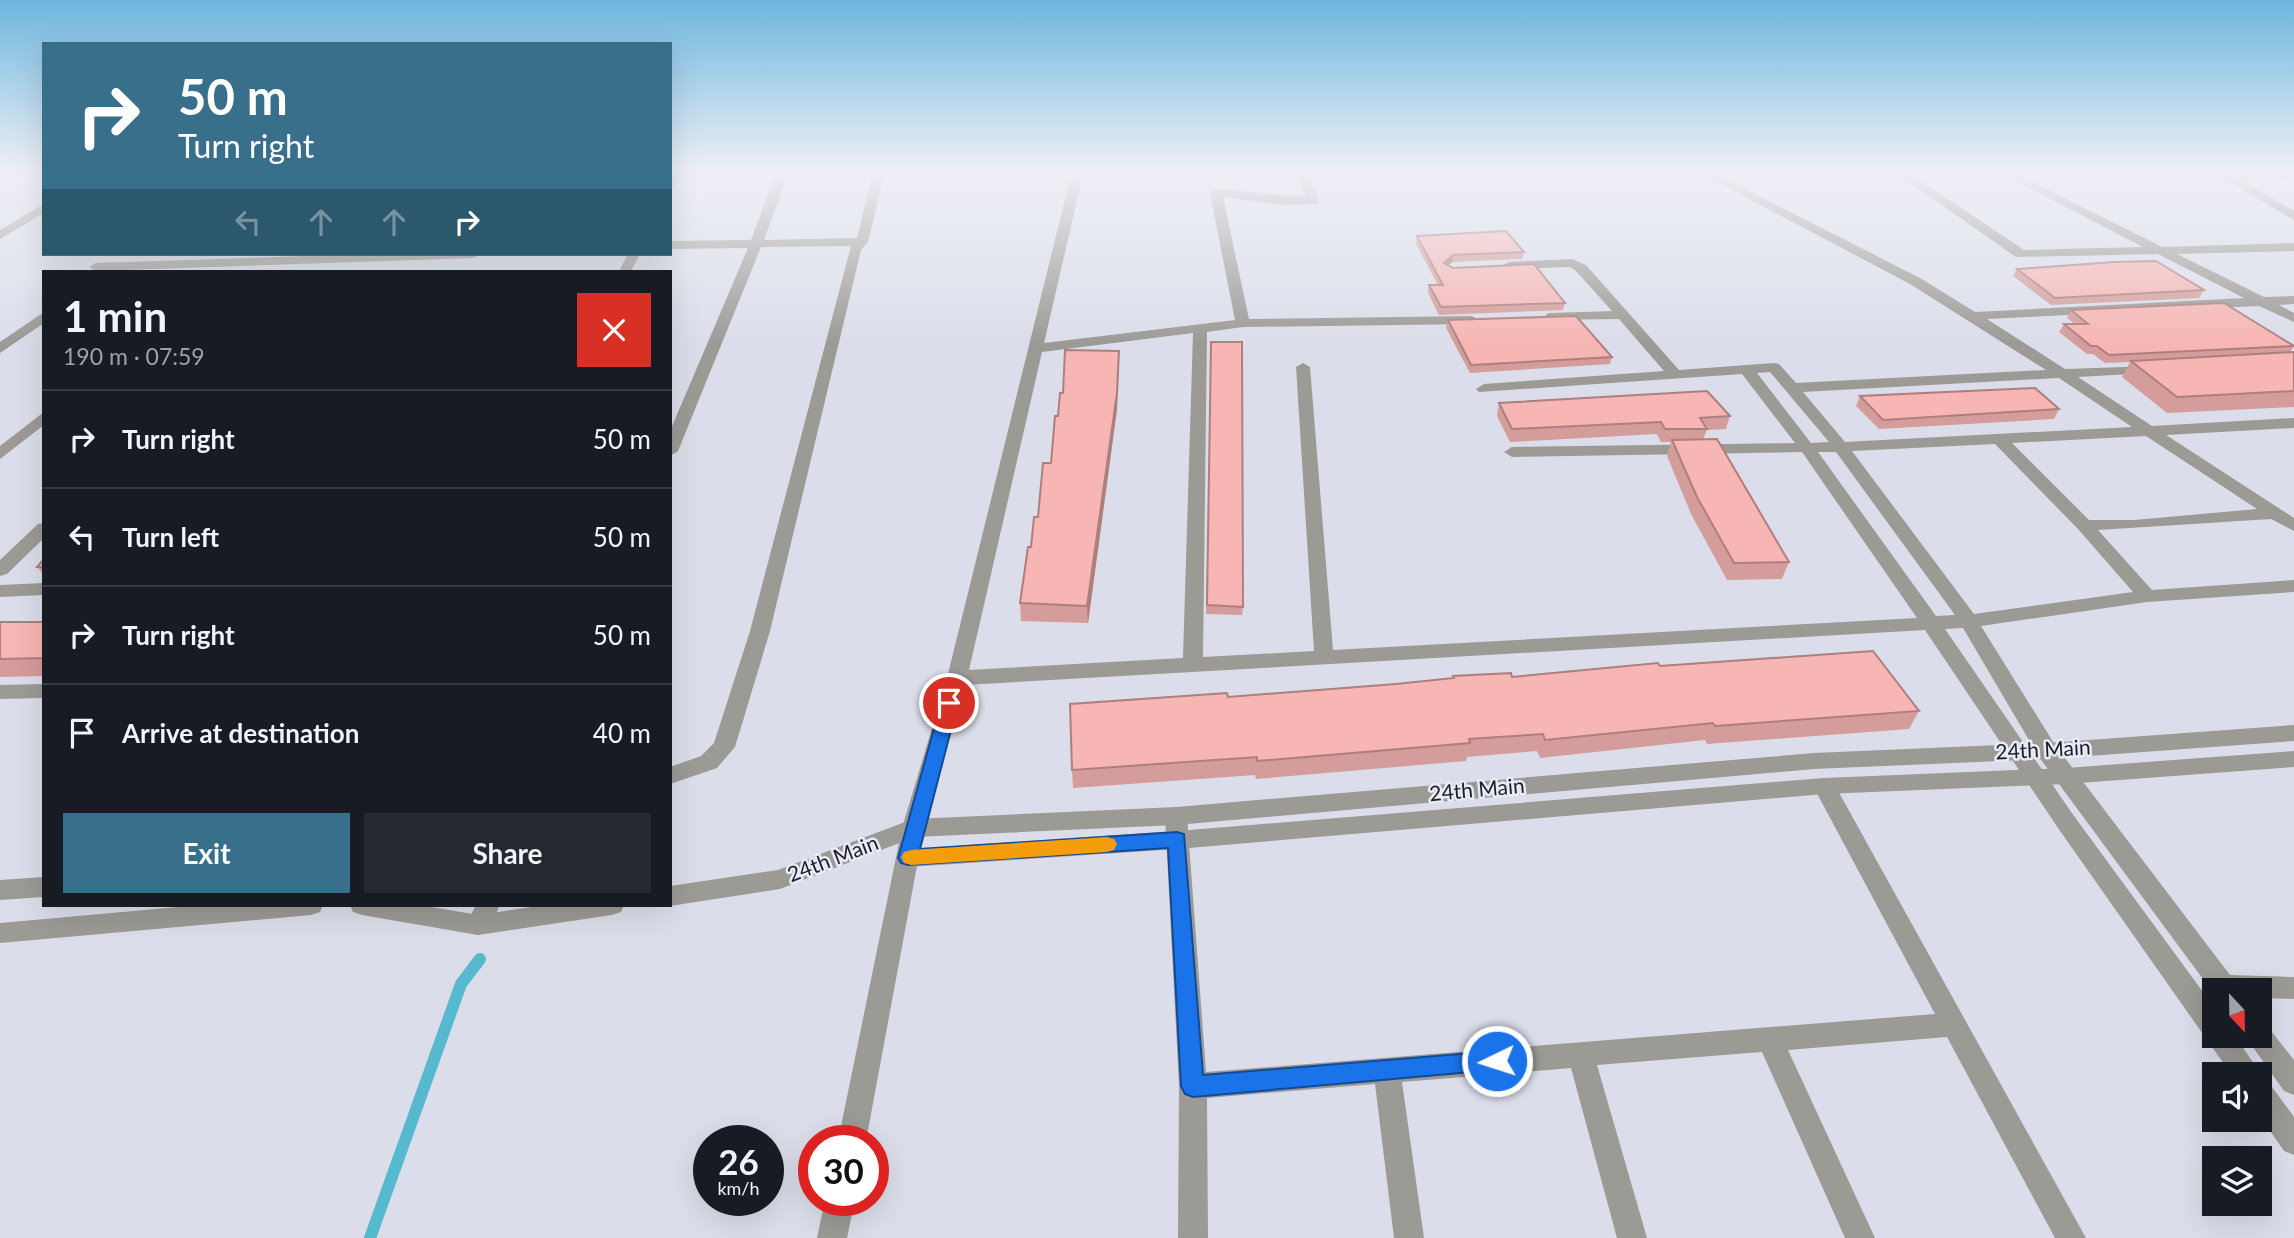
<!DOCTYPE html>
<html lang="en">
<head>
<meta charset="utf-8">
<style>
  :root { --surface:#171b24; --page:#242831; --text:#f1f3f6; --muted:#9ea1a6; --line:#363941; --accent:#386f8a }
  body { margin:0; font-family:Lato,sans-serif; background:var(--page); color:var(--text); height:100vh; display:flex; flex-direction:column; font-size:26px; white-space:nowrap }
  * { box-sizing:border-box; margin:0 }
  p { font-size:23px; color:var(--muted) }
  .icon { flex:none; width:38px; height:38px; fill:none; stroke:currentColor; stroke-width:2; stroke-linecap:round; stroke-linejoin:round }
  .map { position:relative; flex:1; overflow:hidden }
  .details { position:absolute; left:42px; top:270px; width:630px; height:637px; display:flex; flex-direction:column; background:var(--surface); border-radius:0px; box-shadow:0 7px 28px #0002 }
  .details>* { flex:none }
  .banner { position:absolute; left:42px; top:42px; width:630px; height:214px; border-radius:0px; box-shadow:0 7px 28px #0002; background:#386f8a; color:#fff; overflow:hidden }
  .needle { width:46px; rotate:158deg }
  .fabs { position:absolute; left:2202px; top:978px; display:grid; gap:14px }
  .fabs a { display:grid; place-items:center; width:70px; height:70px; border-radius:0px; background:var(--surface); box-shadow:0 7px 28px #0002; font-size:35px }
  .speed { position:absolute; left:693px; top:1125px; display:flex; gap:14px; font-size:35px; font-weight:700; text-align:center }
  .speed>* { display:grid; place-content:center; width:91px; height:91px; border-radius:50%; background:var(--surface); box-shadow:0 7px 28px #0002; line-height:1 }
  .speed small { font-size:18px; font-weight:400 }
  .speed .limit { border:10px solid #d22; background:#fff; color:#111 }
  .pin { position:absolute; display:grid; place-items:center; width:60px; height:60px; color:#fff; margin:-30px; border:4px solid #fff; border-radius:50%; box-shadow:0 2px 7px #0007 }
  .me { position:absolute; width:77px; margin:-38px; rotate:266deg; stroke-linejoin:round; filter:drop-shadow(0 0 5px #0008) }
  .turn { display:flex; align-items:center; gap:24px; height:147px; padding:0 21px; font-size:32px }
  .turn .icon { width:91px; height:91px; stroke-width:2.5 }
  .turn b { display:block; font-size:49px; line-height:60px }
  .lanes { display:flex; align-items:center; height:66px; padding:0 21px; background:#0003; justify-content:center; gap:35px; direction:ltr }
  .lanes .off { opacity:.35 }
  .round { display:grid; place-items:center; flex:none; width:74px; height:74px; border-radius:0px; background:var(--page) }
  .overview { display:flex; align-items:center; justify-content:space-between; height:119px; padding:0 21px }
  h1 { font-size:42px; font-weight:700; line-height:52px }
  .action { display:flex; gap:14px; margin-top:auto; padding:14px 21px }
  .action a { flex:1; height:80px; border-radius:0px; background:var(--accent); color:#fff; font-size:28px; font-weight:700; line-height:80px; text-align:center }
  .action a+a { background:var(--page); color:var(--text) }
  ul { padding:0; list-style:none }
  li { display:flex; align-items:center; gap:21px; height:98px; padding:0 21px; border-top:2px solid var(--line) }
  li div { flex:1 }
  li b { display:block; font-size:26px }
  li em { font-style:normal }
  .map>svg:first-child { display:block }
  .lines { fill:none; stroke-linecap:round; stroke-linejoin:round }
  .stream { stroke:#57b9ce; stroke-width:12 }
  .minor { fill:#9c9a95; fill-rule:evenodd }
  .tertiary { fill:#9c9a95; fill-rule:evenodd }
  .wall { fill:#d49c9a }
  .shaded-wall { fill:#ad7f7d }
  .building { fill:#f7b5b3; stroke:#ad7f7d; stroke-width:2 }
  .route { fill:#1a73e8; stroke:#114b97; stroke-width:2 }
  .slow { fill:#f59e0b }
  .labels { text-anchor:middle; stroke-width:5; stroke-linejoin:round; paint-order:stroke }
  .street-label { font-size:21px; fill:#1d1e22; stroke:#e8ebf7 }
</style>
</head>
<body>
<div class="map">
<svg width="2294" height="1238" viewBox="0 0 2294 1238">
  <rect width="100%" height="100%" fill="#dbdeea"/>
  <g class="lines">
    <path class="stream" d="M370 1238 461 984 480 959"/>
    <path class="minor" d="M672 171H684L674 187 670 188Z
      M777 171H789L764 240 857 238 873 171H885L868 242 861 250 770 631 735 747 717 768 670 784V767L701 756 714 743 750 631 851 246 761 247 678 451 670 456V431L748 248 670 249V241L751 240Z
      M1294 171H1306L1319 201 1317 204 1284 205 1223 197 1249 319 1472 316 1479 320 1472 324 1243 327 1207 332 1203 657 1314 651 1296 367 1303 363 1310 367 1333 650 1917 618 1802 452 1512 457 1504 452 1512 447 1795 443 1742 374 1479 392 1476 389 1484 384 1664 371 1619 319 1546 320V314L1551 313 1612 311 1576 271 1570 267 1504 269 1502 266 1509 262 1572 259 1586 265 1679 370 1774 363 1779 364 1796 383 2046 370 1910 284 1696 171H1710L1920 278 1975 312 2244 298 2158 254 2016 257 1893 171H1906L2024 250 2143 247 1996 171H2011L2162 247 2294 243V251L2177 254 2264 297 2294 296V304L2279 305 2294 313V322L2259 306 1987 319 2065 369 2155 366V372L2150 373 2078 377 2152 426 2294 418V428L2166 435 2294 518V531L2271 519 2098 530 2152 590 2294 580V592L2147 602 1981 626 2055 745 2230 975 2294 977V999L2259 998V990H2214V994L2039 757 1963 628 1945 629 2074 816 2214 1007V1036H2235L2261 1074 2259 1077V1074H2231L2058 828 1925 630 965 685 924 828 866 1141H838L902 828 947 678 1070 179 1076 176 1082 179 1044 343 1235 320 1210 193 1216 189 1306 197ZM1193 333 1183 658 969 670 1042 352ZM1770 372 1829 442 1811 443 1757 373ZM2059 378 2132 427 1845 442 1803 392ZM2146 436 2257 509 2134 520H2089L2012 443ZM1995 444 2078 529 2133 592 1974 614 1852 451ZM1818 452H1836L1955 615 1936 616Z
      M2211 171 2294 174V180H2241L2294 211V220Z
      M44 204V213L0 239V230Z
      M369 254H480L474 258 96 271 89 267 96 263Z
      M628 254H640L631 271H619Z
      M44 312V323L0 353V342Z
      M44 412V425L0 459V446Z
      M44 523V538L7 574 0 576V560L38 524Z
      M44 583V595L0 597V585Z
      M44 684V698L0 699V685Z
      M1824 778 1832 780 2086 1238H2055L1947 1037 1788 1050 1875 1238H1845L1762 1052 1597 1065 1647 1238H1617L1571 1068 1402 1082 1424 1238H1394L1375 1084 1207 1098 1208 1238H1178L1179 1086 1165 816 1168 810 1176 807 1184 810 1187 816 1206 1072 1935 1014 1813 786 1816 780Z
      M476 905H500L487 932 478 935 469 932 466 925Z
      M2259 1023 2268 1027 2294 1060V1095L2284 1091 2250 1043 2246 1036H2259Z
      M2259 1079 2269 1083 2294 1117V1155L2284 1151 2259 1115Z
      M825 1200H855L847 1238H817Z"/>
    <path class="tertiary" d="M2294 725V741L2047 759 1814 769 1176 825 915 837 780 889 670 906 667 905H670V886L778 870 913 819 1176 807 1814 753 2047 743Z
      M2294 751V767L2066 784 1824 794 1177 849 908 867 900 865 896 858 900 851 908 849 1177 831 1824 778 2066 768Z
      M44 877V897L0 900V880Z
      M201 905H323L320 912 311 915 0 943V923Z
      M350 905H420L478 915 545 905H624L621 912 612 915 478 935 362 915 353 912Z"/>
  </g>
  <path class="wall" d="M1417 236 1524 252 1522 259 1452 262 1448 265 1453 268 1565 303 1563 310 1439 315 1428 293 1429 285H1438L1416 244Z
    M2017 269 2204 290 2199 298 2051 305 2013 276Z
    M2071 310 2294 346 2290 352H2294V407L2167 413 2122 377 2130 362 2105 363 2093 354H2087L2059 332 2064 324H2075L2067 318Z
    M1448 320 1612 357 1610 364 1470 373 1446 328Z
    M1211 342 1243 607 1242 615 1206 614Z
    M1119 366 1117 409 1088 623 1021 621 1020 603 1031 547 1051 463 1058 416Z
    M1860 396 2059 409 2054 419 1879 429 1856 406Z
    M1499 403 1730 416 1726 429 1707 430 1703 439 1789 562 1782 579 1727 580 1691 514 1667 456 1671 442H1661L1657 434 1510 442 1497 416Z
    M44 559V575L37 567Z
    M0 622H44V676L0 677Z
    M1660 666 1919 711 1909 729 1707 744 1705 740 1540 758 1537 751 1467 757 1466 761 1256 779 1255 775 1073 788 1072 770 1228 697 1396 684 1453 679V676L1512 677Z"/>
  <path class="shaded-wall" d="M1453 255 1452 262 1443 270 1444 263Z
    M1119 351 1117 409 1088 623 1087 606Z"/>
  <path class="building" d="M1506 231 1524 252 1453 255 1444 263 1453 268 1534 264 1565 303 1441 307 1429 285H1443L1417 236Z
    M2156 261 2204 290 2055 298 2017 269 2114 262Z
    M2224 303 2294 346 2109 355 2097 346H2091L2064 324H2088L2071 310Z
    M1576 316 1612 357 1471 365 1448 320Z
    M1211 342H1242L1243 607 1207 605Z
    M1065 350 1119 351 1117 393 1087 606 1020 603 1028 547H1031L1034 517H1038L1043 463H1051L1055 416H1058L1060 393H1063Z
    M2294 352V391L2177 397 2131 361Z
    M2035 388 2059 409 1883 420 1860 396Z
    M1707 391 1730 416 1700 418 1707 429H1665L1661 422 1512 429 1499 403Z
    M1717 439 1789 562 1734 563 1697 497 1672 440Z
    M44 559V567H37Z
    M0 622H44V658L0 659Z
    M1873 651 1919 711 1715 726 1713 723 1545 740 1543 734 1469 739 1470 743 1257 761V757L1072 770 1070 704 1227 693 1228 697 1396 684 1454 678 1453 676 1511 673 1512 677 1658 663 1660 666Z"/>
  <linearGradient id="sky" x2="0" y2="1"><stop stop-color="#6eb6de"/><stop offset="0.5" stop-color="#eff0f6"/><stop offset="1" stop-color="#eff0f6" stop-opacity="0"/></linearGradient>
  <rect width="2294" height="344" fill="url(#sky)"/>
  <path class="route" d="M949 697 958 703 920 849 1177 832 1184 834 1203 1075 1497 1051 1505 1054 1509 1061 1505 1069 1193 1097 1185 1094 1181 1086 1168 848 908 865 901 863 898 858 941 703Z"/>
  <path class="slow" d="M1107 837 1114 839 1117 844 1114 850 1107 852 911 865 904 863 901 857 904 852 911 850Z"/>
  <g class="labels">
    <g class="street-label">
      <text transform="translate(2043 750) rotate(-3)" y="7">24th Main</text>
      <text transform="translate(1477 790) rotate(-5)" y="7">24th Main</text>
      <text transform="translate(833 859) rotate(-21)" y="7">24th Main</text>
    </g>
  </g>
</svg>
<div class="fabs">
<a><svg class="needle" viewBox="-14 -14 28 28"><path d="M0-13l5 13h-10z" fill="#e53935"/><path d="M0 13l5-13h-10z" fill="#9ea1a6"/></svg></a>
<a><svg class="icon" aria-label="sound" viewBox="0 0 24 24"><path d="M4 9h4l5-4v14l-5-4H4zM17 9q2 3 0 6"/></svg></a>
<a><svg class="icon" aria-label="layers" viewBox="0 0 24 24"><path d="M12 4l9 5-9 5-9-5zM3 14l9 5 9-5"/></svg></a>
</div>
<div class="speed"><div>26<small>km/h</small></div><div class="limit">30</div></div>
<div class="pin" style="left:949px;top:703px;background:#d93025"><svg class="icon" aria-label="arrive" viewBox="0 0 24 24"><path d="M6 21V4h12l-3 4 3 4H6"/></svg></div>
<svg class="me" style="left:1497px;top:1061px" viewBox="-20 -20 40 40"><circle r="17" fill="#1a73e8" stroke="#fff" stroke-width="3"/><path d="M0-11L8 9 0 5-8 9z" fill="#fff"/></svg>
<div class="banner">
<div class="turn"><svg class="icon" aria-label="right" viewBox="0 0 24 24"><path d="M7 20v-9h11M14 6l5 5-5 5"/></svg><div><b>50 m</b>Turn right</div></div>
<div class="lanes"><svg class="icon off" aria-label="left" viewBox="0 0 24 24"><path d="M17 20v-9H6M10 6l-5 5 5 5"/></svg><svg class="icon off" aria-label="ahead" viewBox="0 0 24 24"><path d="M12 20V5M6 11l6-6 6 6"/></svg><svg class="icon off" aria-label="ahead" viewBox="0 0 24 24"><path d="M12 20V5M6 11l6-6 6 6"/></svg><svg class="icon" aria-label="right" viewBox="0 0 24 24"><path d="M7 20v-9h11M14 6l5 5-5 5"/></svg></div>
</div>
<section class="details">
<div class="overview"><div><h1>1 min</h1><p>190 m · 07:59</p></div><a class="round" style="background:#d93025;color:#fff"><svg class="icon" aria-label="close" viewBox="0 0 24 24"><path d="M6 6l12 12M18 6L6 18"/></svg></a></div>
<ul>
<li><svg class="icon" aria-label="right" viewBox="0 0 24 24"><path d="M7 20v-9h11M14 6l5 5-5 5"/></svg><div><b>Turn right</b></div><em>50 m</em></li>
<li><svg class="icon" aria-label="left" viewBox="0 0 24 24"><path d="M17 20v-9H6M10 6l-5 5 5 5"/></svg><div><b>Turn left</b></div><em>50 m</em></li>
<li><svg class="icon" aria-label="right" viewBox="0 0 24 24"><path d="M7 20v-9h11M14 6l5 5-5 5"/></svg><div><b>Turn right</b></div><em>50 m</em></li>
<li><svg class="icon" aria-label="arrive" viewBox="0 0 24 24"><path d="M6 21V4h12l-3 4 3 4H6"/></svg><div><b>Arrive at destination</b></div><em>40 m</em></li>
</ul>
<div class="action"><a>Exit</a><a>Share</a></div>
</section>
</div>
</body>
</html>
